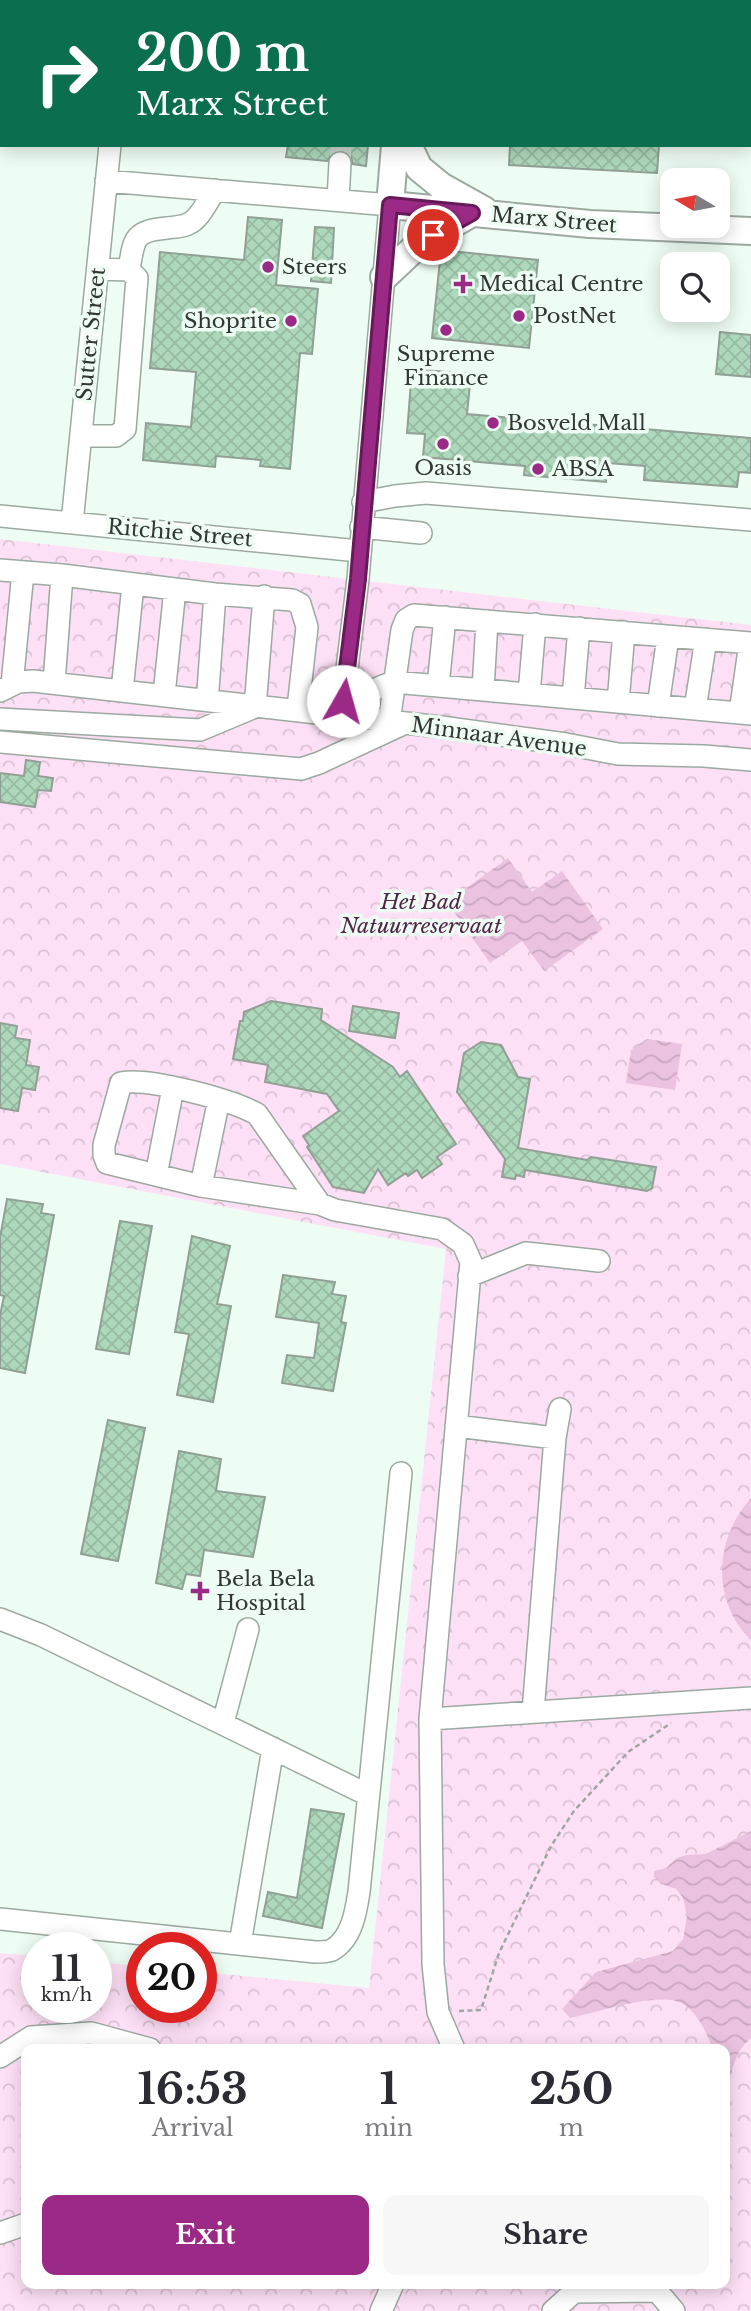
<!DOCTYPE html>
<html lang="en">
<head>
<meta charset="utf-8">
<style>
  :root { --surface:#fff; --page:#f7f7f7; --text:#2b2b33; --muted:#7c7c81; --accent:#9b2a87 }
  body { margin:0; font-family:"Libre Baskerville",serif; background:var(--page); color:var(--text); height:100vh; display:flex; flex-direction:column; font-size:26px; white-space:nowrap }
  * { box-sizing:border-box; margin:0 }
  p { font-size:23px; color:var(--muted) }
  .icon { flex:none; width:38px; height:38px; fill:none; stroke:currentColor; stroke-width:2; stroke-linecap:round; stroke-linejoin:round }
  .map { position:relative; flex:1; overflow:hidden }
  .panel { position:absolute; left:21px; top:2044px; width:709px; height:245px; display:flex; flex-direction:column; background:var(--surface); border-radius:14px; box-shadow:0 4px 18px #0003 }
  .panel>* { flex:none }
  .banner { position:absolute; left:0px; top:0px; width:752px; height:147px; box-shadow:0 4px 18px #0003; background:#0b6e4f; color:#fff; overflow:hidden }
  .needle { width:46px; rotate:280deg }
  .fabs { position:absolute; left:660px; top:168px; display:grid; gap:14px }
  .fabs a { display:grid; place-items:center; width:70px; height:70px; border-radius:14px; background:var(--surface); box-shadow:0 4px 18px #0003; font-size:35px }
  .speed { position:absolute; left:21px; top:1932px; display:flex; gap:14px; font-size:35px; font-weight:700; text-align:center }
  .speed>* { display:grid; place-content:center; width:91px; height:91px; border-radius:50%; background:var(--surface); box-shadow:0 4px 18px #0003; line-height:1 }
  .speed small { font-size:18px; font-weight:400 }
  .speed .limit { border:10px solid #d22; background:#fff; color:#111 }
  .pin { position:absolute; display:grid; place-items:center; width:60px; height:60px; color:#fff; margin:-30px; border:4px solid #fff; border-radius:50%; box-shadow:0 2px 7px #0007 }
  .me { position:absolute; width:77px; margin:-38px; rotate:7deg; stroke-linejoin:round; filter:drop-shadow(0 0 5px #0008) }
  .turn { display:flex; align-items:center; gap:24px; height:147px; padding:0 21px; font-size:32px }
  .turn .icon { width:91px; height:91px; stroke-width:2.5 }
  .turn b { display:block; font-size:49px; line-height:60px }
  .eta { display:flex; justify-content:space-evenly; align-items:center; height:119px; text-align:center }
  .eta b { font-size:42px; font-weight:800; line-height:49px }
  .button { display:flex; gap:14px; margin-top:auto; padding:14px 21px }
  .button a { flex:1; height:80px; border-radius:14px; background:var(--accent); color:#fff; font-size:28px; font-weight:800; line-height:80px; text-align:center }
  .button a+a { background:var(--page); color:var(--text) }
  .map>svg:first-child { display:block }
  .park { fill:url(#park-crowns); fill-rule:evenodd }
  .water { fill:url(#water-waves) }
  .building { fill:url(#building-cross-hatch); stroke:#919f95; stroke-width:2 }
  .lines { fill:none; stroke-linecap:round; stroke-linejoin:round }
  .minor-tunnel { stroke:#c8d5cd; stroke-width:21; stroke-dasharray:21 10; stroke-linecap:butt }
  .minor-casing { stroke:#9ba99f; stroke-width:24 }
  .major-casing { stroke:#9ba99f; stroke-width:30 }
  .path { stroke:#9ea8a1; stroke-width:2.5; stroke-dasharray:5 3.5; stroke-linecap:butt }
  .minor { stroke:#fff; stroke-width:21 }
  .major { stroke:#fff; stroke-width:26 }
  .route-casing { stroke:#651b58; stroke-width:18 }
  .route { stroke:#9b2a87; stroke-width:12 }
  .poi-dot { fill:#9b2a87; stroke:#eefdf3; stroke-width:2.5 }
  .labels { text-anchor:middle; stroke-width:7; stroke-linejoin:round; paint-order:stroke }
  .street-label { font-size:21px; fill:#323733; stroke:#eefdf3 }
  .poi-label { font-size:21px; fill:#323733; stroke:#eefdf3; text-anchor:start }
  .park-label { font-size:21px; font-style:italic; fill:#54234a; stroke:#eefdf3 }
</style>
</head>
<body>
<div class="map">
<svg width="751" height="2311" viewBox="0 0 751 2311">
  <defs>
    <pattern id="park-crowns" width="20" height="18" patternUnits="userSpaceOnUse" patternTransform="scale(1.75)"><rect width="20" height="18" fill="#fee0f6"/><path d="M2 6a3 3 0 1 1 6 0M12 15a3 3 0 1 1 6 0" fill="none" stroke="#dac1d3"/></pattern>
    <pattern id="water-waves" width="16" height="10" patternUnits="userSpaceOnUse" patternTransform="scale(1.75)"><rect width="16" height="10" fill="#ebc2e0"/><path d="M0 5q4-4 8 0t8 0" fill="none" stroke="#caa7c1"/></pattern>
    <pattern id="building-cross-hatch" width="8" height="8" patternUnits="userSpaceOnUse" patternTransform="scale(1.75)"><rect width="8" height="8" fill="#aed8bb"/><path d="M0 0l8 8M0 8l8-8" fill="none" stroke="#96baa1"/></pattern>
  </defs>
  <rect width="100%" height="100%" fill="#eefdf3"/>
  <path class="park" d="M0 539 751 625V2311H0V1953L37 1956V2007H96V1962L142 1966V2007H201V1972L369 1988 446 1249 0 1164ZM26 2049H724V2284H26Z"/>
  <path class="water" d="M508 858 532 892 562 871 603 929 544 971 522 941 490 963 447 902Z
    M647 1039 682 1044 675 1090 626 1083 631 1050Z
    M751 1498V1640C711 1601 714 1539 751 1498Z
    M751 1831V2038C729 2057 729 2087 725 2113L724 2049H713C706 2033 699 2014 683 2004 660 1990 597 2013 570 2018L562 2009 596 1972 673 1951 683 1939 687 1916 683 1898 676 1889 664 1885 654 1877V1871L666 1868 677 1858 686 1855 706 1854Z"/>
  <path class="building" d="M288 145H368L366 166 353 164 351 157 341 150 333 152 327 161 286 157Z
    M510 145H659L657 173 509 165Z
    M248 217 282 220 276 285 318 289 312 354 300 353 290 469 260 466 261 460 216 456 215 467 143 460 146 423 191 427 196 372 150 368 160 252 244 260Z
    M315 227 334 228 331 283 311 281Z
    M441 250 538 260 529 348 432 338Z
    M720 332 751 335V377L716 374Z
    M412 369 471 374 467 414 751 438V473L739 472 737 487 644 480 645 466 608 463 606 482 524 475 525 466 423 457 425 434 407 433Z
    M26 760 40 762 38 776 53 778 51 791 38 790 35 807 0 802V773L24 776Z
    M271 1001 322 1009 321 1020 393 1067 400 1077 407 1071 456 1144 437 1157 442 1164 422 1178 417 1170 408 1176 406 1173 388 1185 378 1169 364 1193 333 1187 307 1147 309 1145 303 1136 339 1111 327 1094 265 1082 268 1065 233 1059 240 1021H243L244 1012Z
    M353 1006 399 1013 395 1038 349 1031Z
    M0 1023 17 1026 15 1038 30 1040 26 1065 39 1067 35 1090 22 1088 18 1111 0 1108Z
    M481 1042 501 1045 518 1077 530 1079 518 1148 587 1160 591 1157 656 1167 652 1188 647 1191 525 1170 524 1177 516 1175 515 1179 502 1177 505 1159 457 1092 464 1053Z
    M7 1199 43 1204 41 1213 54 1215 25 1373 0 1368V1315L4 1296 0 1295V1238Z
    M120 1221 152 1226 129 1354 96 1349Z
    M192 1236 230 1246 217 1304 231 1306 213 1402 177 1395 189 1334 175 1332Z
    M283 1275 335 1282 332 1294 346 1296 341 1322 346 1323 333 1391 282 1383 287 1355 314 1358 319 1323 276 1317Z
    M108 1420 145 1428 118 1561 81 1554Z
    M179 1451 221 1459 216 1491 265 1497 253 1557 204 1550 200 1576 186 1574 182 1589 156 1583Z
    M311 1809 344 1814 322 1928 263 1916 268 1892 297 1898Z"/>
  <g class="lines">
    <path class="minor-tunnel" d="M340 163 341 145"/>
    <g class="minor-casing">
      <path id="minor" d="M119 2V0
        M106 181 390 205 358 579 343 701
        M338 200 340 163
        M129 270C134 239 133 231 167 228 174 227 182 227 188 224 200 219 208 200 215 190
        M81 436H116L125 429 137 278 129 270 98 269
        M363 502 395 496 426 493 751 520
        M0 516 359 551
        M72 523 110 145
        M361 527 421 533
        M0 570 62 575 215 594 292 600 300 604 307 627 299 699
        M123 681 133 585
        M54 683 62 575
        M12 685 23 572
        M165 685 175 589
        M438 686 445 617
        M208 690 215 594
        M483 690 487 621
        M0 691 18 682 33 681 441 727 566 744 618 754 704 756 751 760
        M529 694 535 624
        M256 695 264 596
        M573 698 579 628
        M332 701C360 702 369 689 394 682L751 714
        M618 702 624 632
        M658 706 668 637
        M695 709 706 639
        M740 713 750 643
        M0 719 200 730 255 707
        M389 722 402 630 406 620 414 615 751 643
        M0 742 301 769 319 763 403 724
        M156 1175 173 1088
        M201 1186 219 1099
        M320 1204 201 1186 107 1163 104 1155V1145L121 1083C148 1077 232 1100 257 1114L320 1204 335 1210 442 1229 463 1244 471 1262 430 1719 433 1964 438 2012 454 2049
        M469 1276 526 1253 599 1261
        M456 1426 555 1438
        M0 1619 41 1635 368 1795
        M533 1712 555 1438 560 1409
        M430 1719 751 1698
        M223 1723 248 1629
        M0 1919 315 1952C320 1952 328 1952 332 1950 352 1939 356 1911 359 1892L401 1473
        M240 1944 273 1748
        M0 2057 31 2037 91 2033 150 2049
        M0 2233 26 2224
        M651 2284 674 2311
        M574 2292 657 2291
        M381 2311 393 2284
        M553 2311 574 2292 576 2284"/>
    </g>
    <g class="major-casing">
      <path id="major" d="M405 2 406 0
        M395 145 390 205 590 224 751 231
        M408 145 419 168 441 186 484 210
        M384 277 420 243 472 213"/>
    </g>
    <path class="path" d="M459 2011 481 2010 499 1953 551 1846 574 1811 628 1752 671 1723"/>
    <use href="#minor" class="minor"/>
    <use href="#major" class="major"/>
  </g>
  <g class="lines">
    <g class="route-casing">
      <path id="route" d="M343 701 358 579 390 205 472 213 433 235"/>
    </g>
    <use href="#route" class="route"/>
  </g>
  <g class="poi-dot">
    <circle cx="268" cy="267" r="7"/>
    <path d="M459.5 273.5h7v7h7v7h-7v7h-7v-7h-7v-7h7z"/>
    <circle cx="519" cy="316" r="7"/>
    <circle cx="291" cy="321" r="7"/>
    <circle cx="446" cy="330" r="7"/>
    <circle cx="493" cy="423" r="7"/>
    <circle cx="443" cy="444" r="7"/>
    <circle cx="538" cy="469" r="7"/>
    <path d="M196.5 1580.5h7v7h7v7h-7v7h-7v-7h-7v-7h7z"/>
  </g>
  <g class="labels">
    <g class="street-label">
      <text transform="translate(554 220) rotate(5)" y="7">Marx Street</text>
      <text transform="translate(91 334) rotate(-84)" y="7">Sutter Street</text>
      <text transform="translate(180 533) rotate(5)" y="7">Ritchie Street</text>
      <text transform="translate(499 737) rotate(8)" y="7">Minnaar Avenue</text>
    </g>
    <g class="poi-label">
      <text x="282" y="274">Steers</text>
      <text x="479" y="291">Medical Centre</text>
      <text x="533" y="323">PostNet</text>
      <text x="277" y="328" text-anchor="end">Shoprite</text>
      <text x="446" y="361" text-anchor="middle">Supreme<tspan x="446" dy="24">Finance</tspan></text>
      <text x="507" y="430">Bosveld Mall</text>
      <text x="443" y="475" text-anchor="middle">Oasis</text>
      <text x="552" y="476">ABSA</text>
      <text x="216" y="1586">Bela Bela<tspan x="216" dy="24">Hospital</tspan></text>
    </g>
    <g class="park-label">
      <text x="421" y="909">Het Bad<tspan x="421" dy="24">Natuurreservaat</tspan></text>
    </g>
  </g>
</svg>
<div class="fabs">
<a><svg class="needle" viewBox="-14 -14 28 28"><path d="M0-13l5 13h-10z" fill="#e53935"/><path d="M0 13l5-13h-10z" fill="#7c7c81"/></svg></a>
<a><svg class="icon" aria-label="search" viewBox="0 0 24 24"><circle cx="10" cy="10" r="6"/><path d="M15 15l6 6"/></svg></a>
</div>
<div class="speed"><div>11<small>km/h</small></div><div class="limit">20</div></div>
<div class="pin" style="left:433px;top:235px;background:#d93025"><svg class="icon" aria-label="arrive" viewBox="0 0 24 24"><path d="M6 21V4h12l-3 4 3 4H6"/></svg></div>
<svg class="me" style="left:343px;top:701px" viewBox="-20 -20 40 40"><circle r="19" fill="#fff"/><path d="M0-13L10 11 0 6-10 11z" fill="#9b2a87"/></svg>
<div class="banner">
<div class="turn"><svg class="icon" aria-label="right" viewBox="0 0 24 24"><path d="M7 20v-9h11M14 6l5 5-5 5"/></svg><div><b>200 m</b>Marx Street</div></div>
</div>
<section class="panel">
<div class="eta">
<div><b>16:53</b><p>Arrival</p></div>
<div><b>1</b><p>min</p></div>
<div><b>250</b><p>m</p></div>
</div>
<div class="button"><a>Exit</a><a>Share</a></div>
</section>
</div>
</body>
</html>
